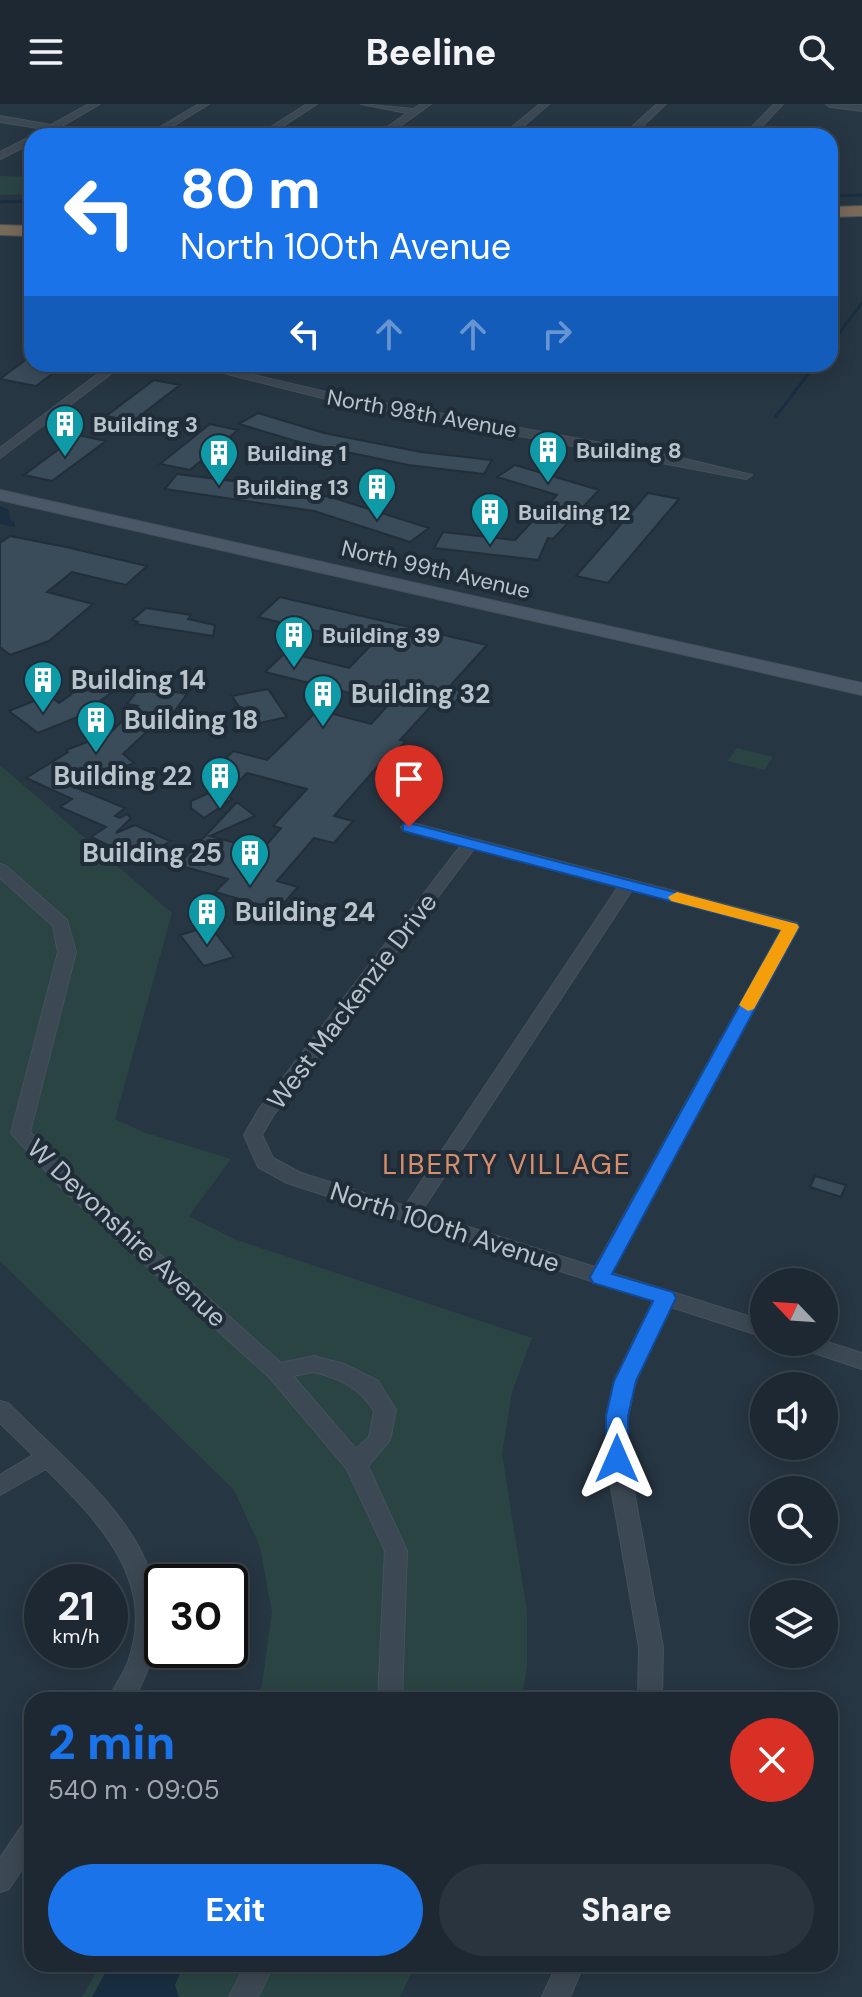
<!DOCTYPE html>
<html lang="en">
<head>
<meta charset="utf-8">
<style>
  :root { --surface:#1d2832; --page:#2a343e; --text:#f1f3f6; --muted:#a0a6ac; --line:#3b444d; --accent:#1a73e8 }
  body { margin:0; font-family:"DM Sans",sans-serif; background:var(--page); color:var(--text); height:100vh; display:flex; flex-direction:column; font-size:30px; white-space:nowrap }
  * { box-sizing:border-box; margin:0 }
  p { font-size:26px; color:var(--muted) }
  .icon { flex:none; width:44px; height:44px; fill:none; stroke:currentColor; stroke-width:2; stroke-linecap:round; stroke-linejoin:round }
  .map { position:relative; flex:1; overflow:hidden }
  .details { position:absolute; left:24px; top:1588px; width:814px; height:280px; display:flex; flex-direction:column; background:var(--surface); border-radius:24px; box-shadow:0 4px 20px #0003,0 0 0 2px var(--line) }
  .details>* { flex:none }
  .top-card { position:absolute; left:24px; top:24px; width:814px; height:244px; border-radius:24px; box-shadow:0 4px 20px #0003,0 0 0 2px var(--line); background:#1a73e8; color:#fff; overflow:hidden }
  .needle { width:52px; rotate:295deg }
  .fabs { position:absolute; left:750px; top:1164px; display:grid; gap:16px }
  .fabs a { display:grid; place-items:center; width:88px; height:88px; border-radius:50%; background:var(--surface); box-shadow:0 4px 20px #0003,0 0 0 2px var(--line); font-size:40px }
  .speed { position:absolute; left:24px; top:1460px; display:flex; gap:16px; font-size:40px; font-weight:700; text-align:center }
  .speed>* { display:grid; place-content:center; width:104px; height:104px; border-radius:50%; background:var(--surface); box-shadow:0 4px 20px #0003,0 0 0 2px var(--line); line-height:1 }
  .speed small { font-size:20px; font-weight:400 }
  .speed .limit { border:4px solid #111; border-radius:12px; background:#fff; color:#111 }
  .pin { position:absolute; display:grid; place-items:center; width:68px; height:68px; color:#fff; margin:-82px -34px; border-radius:50% 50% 50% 0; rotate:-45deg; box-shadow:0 0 8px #0007 }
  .pin .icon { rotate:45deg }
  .me { position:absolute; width:88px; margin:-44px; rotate:0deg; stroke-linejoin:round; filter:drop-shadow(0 0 6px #0008) }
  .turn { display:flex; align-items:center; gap:28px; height:168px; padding:0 24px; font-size:36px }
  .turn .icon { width:104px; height:104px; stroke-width:2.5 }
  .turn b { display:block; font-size:56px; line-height:68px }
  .lanes { display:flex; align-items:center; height:76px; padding:0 24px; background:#0003; justify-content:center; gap:40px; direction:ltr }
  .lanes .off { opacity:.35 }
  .round { display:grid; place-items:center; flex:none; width:84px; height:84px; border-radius:42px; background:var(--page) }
  .head { display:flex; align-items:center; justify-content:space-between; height:136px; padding:0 24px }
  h1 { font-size:48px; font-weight:800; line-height:60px; color:var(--accent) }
  .cta { display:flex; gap:16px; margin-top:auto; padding:16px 24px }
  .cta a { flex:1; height:92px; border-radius:48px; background:var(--accent); color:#fff; font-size:32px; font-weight:800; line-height:92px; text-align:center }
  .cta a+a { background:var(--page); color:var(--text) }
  header { display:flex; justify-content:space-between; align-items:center; height:104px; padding:0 24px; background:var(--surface); font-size:36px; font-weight:800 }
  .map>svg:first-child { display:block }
  .green { fill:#2a4444 }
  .water { fill:#1a2e42 }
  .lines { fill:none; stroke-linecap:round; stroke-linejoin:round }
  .stream { stroke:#1a2e42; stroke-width:3 }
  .canal { fill:#1a2e42; fill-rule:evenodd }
  .building { fill:#3a4b59; stroke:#222f3a; stroke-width:2 }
  .street-casing { stroke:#45515c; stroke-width:2 }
  .secondary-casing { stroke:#45515c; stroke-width:2 }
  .highway-casing { stroke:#46535d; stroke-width:2 }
  .street { fill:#3c4853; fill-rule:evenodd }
  .secondary { fill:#4a5766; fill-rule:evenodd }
  .highway { fill:#796959; fill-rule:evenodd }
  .route { fill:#1a73e8; stroke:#114b97; stroke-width:2 }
  .slow { fill:#f59e0b }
  .labels { text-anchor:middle; stroke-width:8; stroke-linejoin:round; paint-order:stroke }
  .far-street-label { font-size:22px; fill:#b9c3cc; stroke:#202d38 }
  .far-poi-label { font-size:22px; font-weight:bold; fill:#b9c3cc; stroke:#202d38; text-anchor:start }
  .poi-label { font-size:26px; font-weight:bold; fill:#b9c3cc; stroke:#202d38; text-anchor:start }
  .street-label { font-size:26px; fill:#b9c3cc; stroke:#202d38 }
  .neighbourhood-label { font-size:28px; letter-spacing:2px; fill:#d68e6b; stroke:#202d38 }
</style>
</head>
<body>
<header><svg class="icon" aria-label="menu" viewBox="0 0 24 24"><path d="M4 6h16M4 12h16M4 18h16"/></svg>Beeline<svg class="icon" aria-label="search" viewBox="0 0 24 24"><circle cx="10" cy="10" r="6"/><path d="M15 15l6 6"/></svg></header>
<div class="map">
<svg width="862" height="1893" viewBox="0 0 862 1893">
  <rect width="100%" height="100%" fill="#273643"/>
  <path class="green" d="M0 72 32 73V90L0 91Z
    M737 644 773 653 764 666 728 657Z
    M0 661 172 809 115 1015 143 1028 231 1055 189 1112 234 1135 532 1234 512 1288 502 1350 527 1507V1561L522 1596H255L262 1581 272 1508 260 1443 234 1386 0 1157Z
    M101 1860H416L400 1893H82Z"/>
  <path class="water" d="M110 1860H184L175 1881 179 1893H92Z"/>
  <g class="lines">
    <path class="stream" d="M830 92 862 91
      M0 98 32 97
      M830 241 862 199
      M776 312 816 260"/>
    <path class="canal" d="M0 402 9 406 10 416 15 419V423L0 420Z"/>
  </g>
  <path class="building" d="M32 251V260H65L36 282 0 275Z
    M154 276 180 281 133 317 106 312Z
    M258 309 324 329 421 348 492 356 484 370 408 361 299 338 239 320Z
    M210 320 238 326 190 366 160 360Z
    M78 331 106 337 52 377 24 371Z
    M515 361 599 386 553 435 548 434 538 456 434 444 443 428 515 436 557 391 497 373Z
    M177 370 281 383 334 394 429 424 410 438 314 407 165 385Z
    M648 389 679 395 608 479 576 472Z
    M10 432 66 443 147 462 126 481 72 468 47 488 93 500 49 537 10 551 0 543V439Z
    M280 493 487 541 448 584 465 587 448 606 431 602 400 636 406 637 390 654 386 653 334 712 353 717 334 739 314 734 277 777 298 783 278 806 215 788 228 775 178 761 237 698 255 712 210 732 262 746 281 724 273 722 307 685 247 669 235 681 207 673 233 647 267 656 318 606 371 620 390 599 265 568 286 548 349 564 372 540 258 513Z
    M146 504 191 511 188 515 215 521 213 532 136 520 138 518 132 516Z
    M97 572 123 580 80 612 38 629 9 607 49 591 59 599Z
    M141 582 187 590 174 608 169 607 123 650 134 659 74 683 125 704 115 712 120 714 127 710 131 714 116 729 135 721 170 737 141 757 91 733 106 723 60 703 72 695 26 674 68 648 66 646 109 630 138 602 127 600Z
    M268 585 287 613 251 621 232 592Z
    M218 685 232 695 204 714 191 704V697Z
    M210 822 234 853 204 862 180 831Z
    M815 1072 846 1081 841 1093 810 1083Z"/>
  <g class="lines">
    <g class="street-casing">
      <path id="street" d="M89 0H100L45 32H33L44 25 0 18V12L51 21Z
        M199 0H209L157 32H145Z
        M307 0H317L268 32H257Z
        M361 0 414 5 421 0H431L386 32H375L407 9Z
        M540 0H549L512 32H501Z
        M657 0H666L632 32H622Z
        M774 0H783L753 32H743Z
        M826 0 862 1V7L830 3Z
        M32 32V39L0 55V48Z
        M111 260H124L0 354V344Z
        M188 260H207L330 289 677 353 752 371 746 375 330 296Z
        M409 718 797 819 799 823 612 1169 764 1217V1233L671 1203 636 1277 628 1312V1355L663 1543 662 1596H638L639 1543 606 1355V1312L614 1277 653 1197 287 1079 258 1063 244 1031 259 1005 461 741 403 726 401 723ZM474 745 618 783 405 1102 301 1069 273 1054 262 1031 273 1012ZM632 786 781 826 595 1163 421 1108Z
        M0 760 6 762 67 816 76 848 30 1028 77 1076 281 1259 314 1252 344 1260 378 1277 396 1306 390 1336 368 1362 407 1447 402 1596H378L385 1447 347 1365 270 1274 63 1086 11 1029 58 848 53 822 0 774ZM314 1268C341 1275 359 1283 374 1307L369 1333 356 1345 293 1272Z
        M824 1237 862 1249V1265L796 1243 793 1238Z
        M0 1297 8 1299C93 1385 209 1463 133 1596H108C114 1583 123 1571 128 1558 158 1477 98 1417 46 1365L0 1391V1371L33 1351 0 1319Z
        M32 1716V1750L9 1785 0 1788V1754L23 1720Z
        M246 1860H274L258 1893H229Z
        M557 1860H584L570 1893H542Z"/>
    </g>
    <g class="secondary-casing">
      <path id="secondary" d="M0 386 862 579V591L0 396Z"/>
    </g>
    <g class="highway-casing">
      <path id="highway" d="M862 102V112L830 113V103Z
        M0 121 32 122V132L0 131Z"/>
    </g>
    <use href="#street" class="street"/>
    <use href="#secondary" class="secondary"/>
    <use href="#highway" class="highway"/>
  </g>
  <path class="route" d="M409 719 797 820 799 823 612 1170 673 1188 676 1194 636 1277 628 1312V1355L625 1362 617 1364 609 1362 606 1355V1312L614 1277 653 1197 593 1179 590 1173 781 826 403 727V720Z"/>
  <path class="slow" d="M677 788 797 820 799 823 754 905 748 907 739 901 781 826 671 797 668 793Z"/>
  <defs>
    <g id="building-pin" transform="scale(2)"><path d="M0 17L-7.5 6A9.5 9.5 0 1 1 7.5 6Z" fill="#0f9aa8" stroke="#202d38"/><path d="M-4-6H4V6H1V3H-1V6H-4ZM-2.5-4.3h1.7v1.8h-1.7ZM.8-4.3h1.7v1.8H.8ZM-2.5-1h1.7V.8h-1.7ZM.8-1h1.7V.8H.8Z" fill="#fff"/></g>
  </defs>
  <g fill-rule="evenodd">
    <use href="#building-pin" x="65" y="320"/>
    <use href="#building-pin" x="548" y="346"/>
    <use href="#building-pin" x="219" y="349"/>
    <use href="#building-pin" x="377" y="383"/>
    <use href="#building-pin" x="490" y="408"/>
    <use href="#building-pin" x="294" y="531"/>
    <use href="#building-pin" x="43" y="576"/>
    <use href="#building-pin" x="323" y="590"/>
    <use href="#building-pin" x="96" y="616"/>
    <use href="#building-pin" x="220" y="672"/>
    <use href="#building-pin" x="250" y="749"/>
    <use href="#building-pin" x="207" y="808"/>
  </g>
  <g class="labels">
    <g class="far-street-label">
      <text transform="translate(422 309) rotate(10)" y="8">North 98th Avenue</text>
      <text transform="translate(436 465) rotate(13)" y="8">North 99th Avenue</text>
    </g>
    <g class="far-poi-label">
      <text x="93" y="328">Building 3</text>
      <text x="576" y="354">Building 8</text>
      <text x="247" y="357">Building 1</text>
      <text x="349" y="391" text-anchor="end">Building 13</text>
      <text x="518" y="416">Building 12</text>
      <text x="322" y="539">Building 39</text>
    </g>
    <g class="poi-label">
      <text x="71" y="585">Building 14</text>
      <text x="351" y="599">Building 32</text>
      <text x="124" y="625">Building 18</text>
      <text x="192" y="681" text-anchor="end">Building 22</text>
      <text x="222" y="758" text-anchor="end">Building 25</text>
      <text x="235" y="817">Building 24</text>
    </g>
    <g class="street-label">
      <text transform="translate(352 897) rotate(-53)" y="9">West Mackenzie Drive</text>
      <text transform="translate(445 1123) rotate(18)" y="9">North 100th Avenue</text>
      <text transform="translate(127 1129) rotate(43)" y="9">W Devonshire Avenue</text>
    </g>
    <g class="neighbourhood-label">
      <text x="507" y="1070">LIBERTY VILLAGE</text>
    </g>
  </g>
</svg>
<div class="fabs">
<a><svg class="needle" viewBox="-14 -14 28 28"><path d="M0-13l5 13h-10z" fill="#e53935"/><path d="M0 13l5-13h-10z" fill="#a0a6ac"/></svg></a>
<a><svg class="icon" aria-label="sound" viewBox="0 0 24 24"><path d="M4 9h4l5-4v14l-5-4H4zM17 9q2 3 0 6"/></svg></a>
<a><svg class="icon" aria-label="search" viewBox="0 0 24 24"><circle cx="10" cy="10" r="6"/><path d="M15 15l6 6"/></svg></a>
<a><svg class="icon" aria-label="layers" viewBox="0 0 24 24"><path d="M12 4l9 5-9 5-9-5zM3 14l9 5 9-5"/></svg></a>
</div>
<div class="speed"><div>21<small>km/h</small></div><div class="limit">30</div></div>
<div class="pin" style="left:409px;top:723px;background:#d93025"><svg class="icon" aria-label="arrive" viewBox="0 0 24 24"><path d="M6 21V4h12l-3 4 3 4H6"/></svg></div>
<svg class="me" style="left:617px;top:1355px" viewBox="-20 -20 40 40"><path d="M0-17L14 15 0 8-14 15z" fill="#1a73e8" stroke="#fff" stroke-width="4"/></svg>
<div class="top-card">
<div class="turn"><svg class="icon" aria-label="left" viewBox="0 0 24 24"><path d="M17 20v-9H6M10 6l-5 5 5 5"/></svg><div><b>80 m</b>North 100th Avenue</div></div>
<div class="lanes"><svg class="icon" aria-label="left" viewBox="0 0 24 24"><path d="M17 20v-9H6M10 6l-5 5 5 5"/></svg><svg class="icon off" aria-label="ahead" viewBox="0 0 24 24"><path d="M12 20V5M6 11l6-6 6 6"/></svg><svg class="icon off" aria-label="ahead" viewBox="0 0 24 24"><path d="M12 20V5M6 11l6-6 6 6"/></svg><svg class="icon off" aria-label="right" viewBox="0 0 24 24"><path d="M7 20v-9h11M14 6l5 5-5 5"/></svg></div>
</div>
<section class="details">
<div class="head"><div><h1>2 min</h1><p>540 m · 09:05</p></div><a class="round" style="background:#d93025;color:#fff"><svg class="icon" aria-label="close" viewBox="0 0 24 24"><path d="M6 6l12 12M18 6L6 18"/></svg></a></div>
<div class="cta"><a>Exit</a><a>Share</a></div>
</section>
</div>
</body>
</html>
